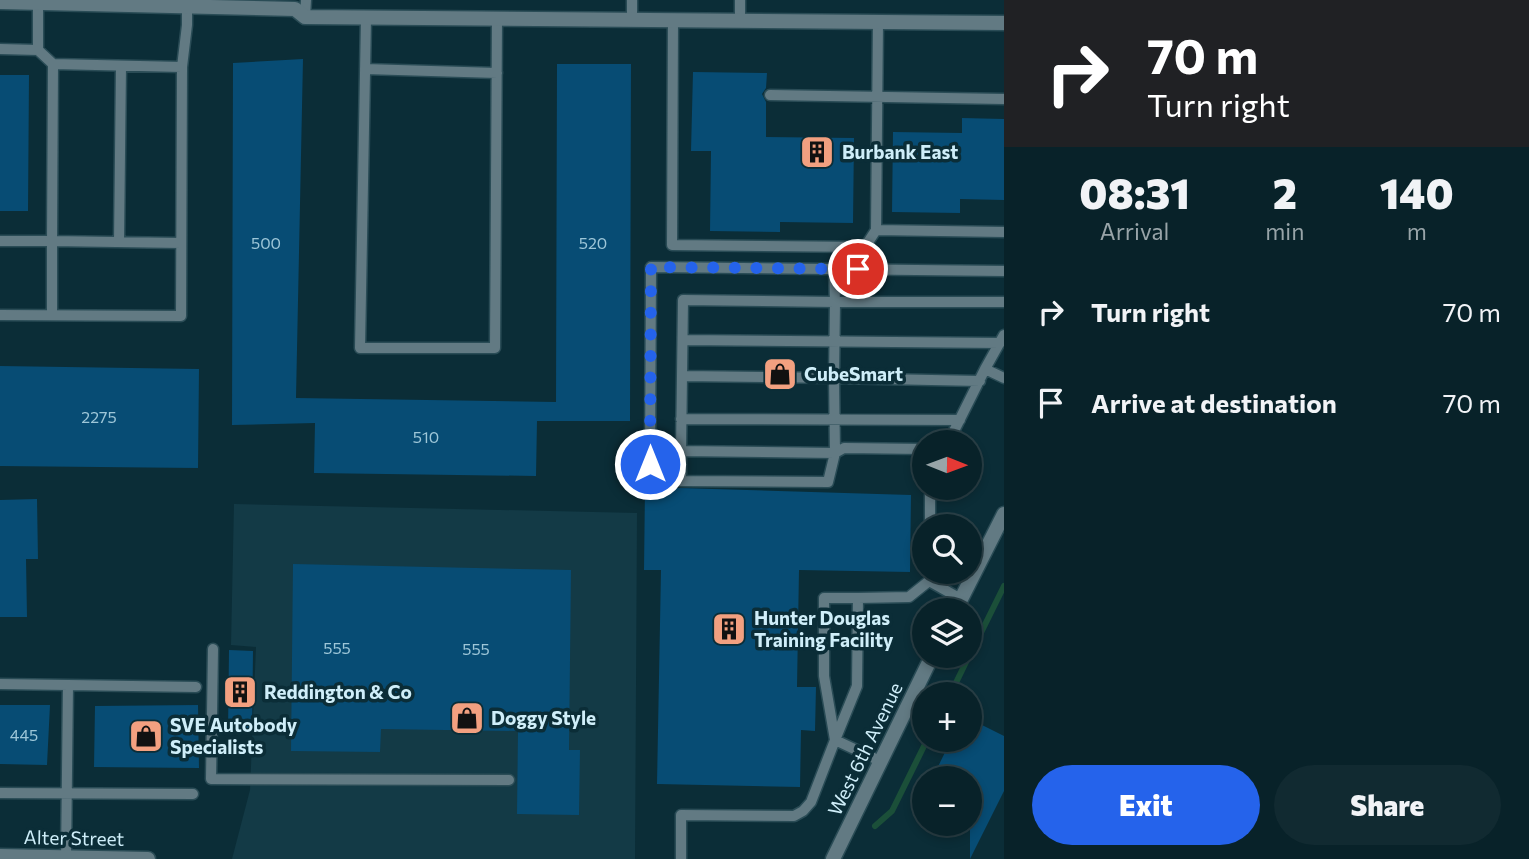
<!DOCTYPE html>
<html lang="en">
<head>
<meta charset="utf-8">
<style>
  :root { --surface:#082229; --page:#112a31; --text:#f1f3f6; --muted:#98a4a8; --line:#293f46; --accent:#2563eb }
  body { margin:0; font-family:Commissioner,sans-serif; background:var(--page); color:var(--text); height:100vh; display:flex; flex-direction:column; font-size:26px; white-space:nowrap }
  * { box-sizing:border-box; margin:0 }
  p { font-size:23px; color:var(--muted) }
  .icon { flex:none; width:38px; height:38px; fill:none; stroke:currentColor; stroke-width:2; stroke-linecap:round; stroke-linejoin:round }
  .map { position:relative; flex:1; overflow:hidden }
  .sheet { display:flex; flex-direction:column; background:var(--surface); width:525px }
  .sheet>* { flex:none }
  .hud { background:#202124; color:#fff; overflow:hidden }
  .needle { width:46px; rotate:91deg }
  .controls { position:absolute; left:912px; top:430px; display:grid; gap:14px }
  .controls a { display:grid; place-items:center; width:70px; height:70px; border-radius:50%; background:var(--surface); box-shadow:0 4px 10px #0003,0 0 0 2px var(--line); font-size:35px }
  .pin { position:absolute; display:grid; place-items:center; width:60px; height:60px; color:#fff; margin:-30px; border:4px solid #fff; border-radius:50%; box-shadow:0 2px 7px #0007 }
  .me { position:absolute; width:77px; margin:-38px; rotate:0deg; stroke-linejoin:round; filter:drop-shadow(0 0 5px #0008) }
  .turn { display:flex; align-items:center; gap:24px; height:147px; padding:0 28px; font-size:32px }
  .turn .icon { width:91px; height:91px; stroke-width:2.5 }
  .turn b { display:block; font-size:49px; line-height:60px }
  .eta { display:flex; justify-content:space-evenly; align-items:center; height:119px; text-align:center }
  .eta b { font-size:42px; font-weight:800; line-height:49px }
  .action { display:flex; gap:14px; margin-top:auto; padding:14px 28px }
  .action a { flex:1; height:80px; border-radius:42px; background:var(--accent); color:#fff; font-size:28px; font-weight:800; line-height:80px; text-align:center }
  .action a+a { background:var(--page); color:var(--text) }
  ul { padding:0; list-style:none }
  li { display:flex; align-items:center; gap:21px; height:91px; padding:0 28px }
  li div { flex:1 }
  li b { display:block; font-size:26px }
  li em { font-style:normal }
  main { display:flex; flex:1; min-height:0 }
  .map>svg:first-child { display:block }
  .built { fill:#133a46 }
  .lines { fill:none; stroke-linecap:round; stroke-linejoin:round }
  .stream { stroke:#1b4f39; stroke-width:6 }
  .building { fill:#074c74 }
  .service-casing { stroke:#2a4c56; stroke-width:13 }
  .minor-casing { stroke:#2a4c56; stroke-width:17 }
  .service { stroke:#627a83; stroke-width:10 }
  .minor { stroke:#627a83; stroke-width:14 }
  .route { stroke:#2563eb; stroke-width:12; stroke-dasharray:0 21.6 }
  .labels { text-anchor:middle; stroke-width:7; stroke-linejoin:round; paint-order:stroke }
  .number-label { font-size:16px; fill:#9dc6d8 }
  .poi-label { font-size:19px; font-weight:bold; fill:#cfeef9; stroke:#0b2d37; text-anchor:start }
  .street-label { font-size:19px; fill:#cfeef9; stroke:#0b2d37 }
</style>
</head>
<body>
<main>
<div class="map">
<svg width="1004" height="859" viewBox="0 0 1004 859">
  <rect width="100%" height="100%" fill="#0b2d37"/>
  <path class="built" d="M234 504 637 513 635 859H232L250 790 256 647 231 645Z"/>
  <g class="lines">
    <path class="stream" d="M970 655 1004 586
      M950 695 969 656
      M875 826 892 811 927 740"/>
  </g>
  <path class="building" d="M303 59 296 398 556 402 557 64H631L630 421H537L536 476 314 473 315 423 232 425 233 63Z
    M693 72 767 73 766 88 762 94 766 102V137L854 138 853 223 780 222V232L710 231 711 151H691Z
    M0 75H29L28 211H0Z
    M962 118 1004 119V200L960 199V213L892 212 893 132 962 133Z
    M0 366 199 369 198 468 0 466Z
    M645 487 911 495 910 572 799 570 797 687H816L815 731 801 730 800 787 657 784 661 570H644Z
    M37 499 38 559H26L27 617H0V500Z
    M293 564 571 570 569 750H580L579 815 517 814 518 731 381 729 380 752 291 751Z
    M229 650 253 651 252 733H228Z
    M0 705H50L47 765 0 764Z
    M198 705 199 768 94 767 95 706Z
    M970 719 1004 736V791L970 859V779H932L951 740H970Z"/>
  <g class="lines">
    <g class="service-casing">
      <path id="service" d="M38 2V50L53 64 182 67
        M305 17 306 0
        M366 18 360 348H495L497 19
        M632 20V0
        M673 20 672 245 865 247 876 230
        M740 21V0
        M878 22 876 230 1004 232
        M0 49 38 50
        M365 69 497 73
        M770 95 1004 99
        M0 241H52L53 64
        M119 242 121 66
        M834 269 835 302H1004
        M0 315 181 316 182 67 187 25V5
        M52 315V241L181 243
        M1004 335 985 369 1004 378
        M683 340 1000 343
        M682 376 834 378 835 453 681 451 683 300 835 302 834 378 980 381
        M681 419 960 420
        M948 443 985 369
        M924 449 844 448 835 453 828 482 681 481 657 475 650 464 651 267 1004 271
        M681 481V451
        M930 527V496
        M858 598 909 597 929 581 961 599
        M213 649 211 779 509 780
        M0 684 68 685 66 858
        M68 685 196 687
        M0 793 193 794
        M681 859V815L794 816 803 811 811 802 835 740 824 676V598H858L857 686 835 740 880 761"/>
    </g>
    <g class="minor-casing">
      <path id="minor" d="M0 2 295 9 305 17 1004 23
        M955 611 1004 514
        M0 856 148 859
        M833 859 932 656"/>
    </g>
    <use href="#service" class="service"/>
    <use href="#minor" class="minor"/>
  </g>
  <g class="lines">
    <path class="route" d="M650 464 651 267 858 269"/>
  </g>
  <defs>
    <g id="building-square" transform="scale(1.75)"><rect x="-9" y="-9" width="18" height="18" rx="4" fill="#f2a080" stroke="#0b2d37"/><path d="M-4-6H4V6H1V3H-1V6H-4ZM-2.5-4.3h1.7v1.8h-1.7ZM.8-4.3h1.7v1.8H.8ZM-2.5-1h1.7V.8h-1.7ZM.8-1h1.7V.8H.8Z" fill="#111"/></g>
    <g id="shop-square" transform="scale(1.75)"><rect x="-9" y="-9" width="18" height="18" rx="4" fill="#f2a080" stroke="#0b2d37"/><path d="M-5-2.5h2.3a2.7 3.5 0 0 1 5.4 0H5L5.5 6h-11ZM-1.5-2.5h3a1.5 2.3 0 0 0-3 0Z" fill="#111"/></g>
  </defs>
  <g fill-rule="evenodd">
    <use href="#building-square" x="817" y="152"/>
    <use href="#shop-square" x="780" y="374"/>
    <use href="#building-square" x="729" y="629"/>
    <use href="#building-square" x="240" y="692"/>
    <use href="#shop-square" x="467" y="718"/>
    <use href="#shop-square" x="146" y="736"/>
  </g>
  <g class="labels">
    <g class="number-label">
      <text x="266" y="249">500</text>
      <text x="593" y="249">520</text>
      <text x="99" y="423">2275</text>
      <text x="426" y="443">510</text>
      <text x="337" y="654">555</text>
      <text x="476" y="655">555</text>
      <text x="24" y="741">445</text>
    </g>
    <g class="poi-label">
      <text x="842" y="159">Burbank East</text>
      <text x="804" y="381">CubeSmart</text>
      <text x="754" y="625">Hunter Douglas<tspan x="754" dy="22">Training Facility</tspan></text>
      <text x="264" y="699">Reddington &amp; Co</text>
      <text x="491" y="725">Doggy Style</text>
      <text x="170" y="732">SVE Autobody<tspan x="170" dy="22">Specialists</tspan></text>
    </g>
    <g class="street-label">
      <text transform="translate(865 749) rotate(-64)" y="7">West 6th Avenue</text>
      <text transform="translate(74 838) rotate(1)" y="7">Alter Street</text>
    </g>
  </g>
</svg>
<div class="controls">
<a><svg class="needle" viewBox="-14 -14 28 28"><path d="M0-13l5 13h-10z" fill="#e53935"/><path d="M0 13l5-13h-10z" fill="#98a4a8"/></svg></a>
<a><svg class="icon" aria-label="search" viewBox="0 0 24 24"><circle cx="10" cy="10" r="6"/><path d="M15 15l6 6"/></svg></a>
<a><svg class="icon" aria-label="layers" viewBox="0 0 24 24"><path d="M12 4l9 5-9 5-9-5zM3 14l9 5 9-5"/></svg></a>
<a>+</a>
<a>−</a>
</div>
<div class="pin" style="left:858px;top:269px;background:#d93025"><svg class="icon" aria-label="arrive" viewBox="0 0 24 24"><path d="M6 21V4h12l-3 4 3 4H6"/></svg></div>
<svg class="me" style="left:650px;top:464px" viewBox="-20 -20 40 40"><circle r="17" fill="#2563eb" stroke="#fff" stroke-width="3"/><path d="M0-11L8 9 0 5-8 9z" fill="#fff"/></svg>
</div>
<section class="sheet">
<div class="hud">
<div class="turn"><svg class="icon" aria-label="right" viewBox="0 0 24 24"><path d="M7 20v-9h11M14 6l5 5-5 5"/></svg><div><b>70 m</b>Turn right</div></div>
</div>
<div class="eta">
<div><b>08:31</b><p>Arrival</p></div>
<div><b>2</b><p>min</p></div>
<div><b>140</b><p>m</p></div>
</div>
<ul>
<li><svg class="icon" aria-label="right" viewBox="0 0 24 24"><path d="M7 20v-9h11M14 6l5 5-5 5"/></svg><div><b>Turn right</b></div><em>70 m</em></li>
<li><svg class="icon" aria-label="arrive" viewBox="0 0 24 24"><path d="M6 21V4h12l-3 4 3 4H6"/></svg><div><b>Arrive at destination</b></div><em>70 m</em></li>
</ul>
<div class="action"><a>Exit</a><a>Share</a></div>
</section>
</main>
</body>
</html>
